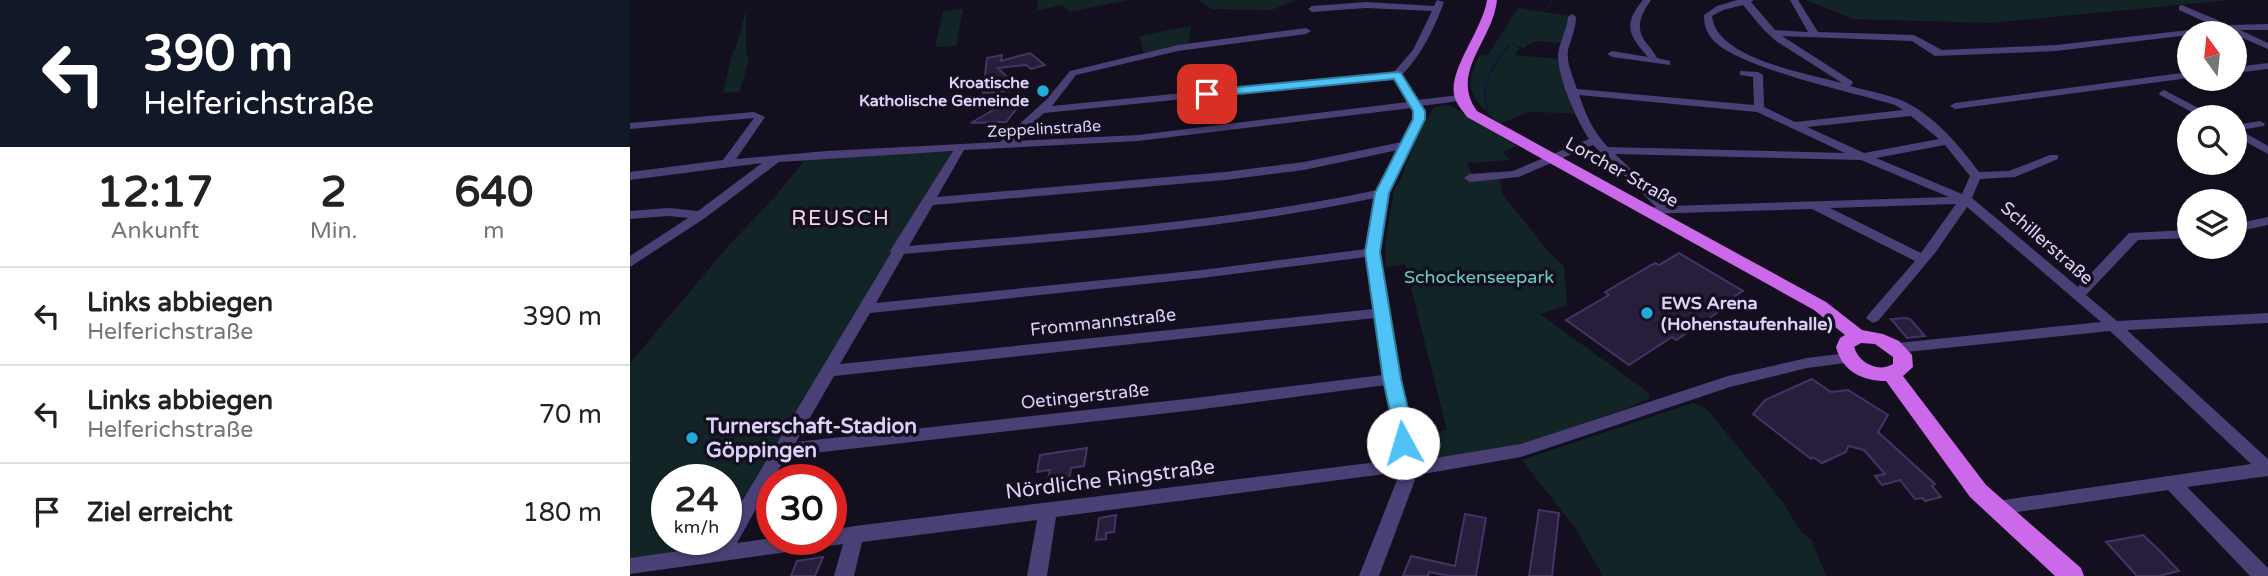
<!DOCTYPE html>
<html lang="de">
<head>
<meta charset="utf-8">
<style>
  :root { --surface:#fff; --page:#f6f6f6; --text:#222; --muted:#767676; --line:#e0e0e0 }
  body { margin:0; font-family:"Varela Round",sans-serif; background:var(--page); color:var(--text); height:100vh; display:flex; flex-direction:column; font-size:26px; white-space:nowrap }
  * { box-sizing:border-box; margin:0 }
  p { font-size:23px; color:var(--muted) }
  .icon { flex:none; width:38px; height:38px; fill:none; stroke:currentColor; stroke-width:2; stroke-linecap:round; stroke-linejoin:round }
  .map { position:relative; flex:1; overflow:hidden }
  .drawer { display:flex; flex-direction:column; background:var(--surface); width:630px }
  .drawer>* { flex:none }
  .hud { background:#111827; color:#fff; overflow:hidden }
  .needle { width:46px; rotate:345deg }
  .buttons { position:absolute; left:1547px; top:21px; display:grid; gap:14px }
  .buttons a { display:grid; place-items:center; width:70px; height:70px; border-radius:50%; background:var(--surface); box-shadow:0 2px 5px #0004; font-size:35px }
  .speed { position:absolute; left:21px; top:464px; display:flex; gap:14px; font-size:35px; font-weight:700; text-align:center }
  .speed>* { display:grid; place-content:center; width:91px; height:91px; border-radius:50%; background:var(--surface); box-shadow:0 2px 5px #0004; line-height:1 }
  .speed small { font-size:18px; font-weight:400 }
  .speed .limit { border:10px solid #d22; background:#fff; color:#111 }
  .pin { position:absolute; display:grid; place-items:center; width:60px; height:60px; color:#fff; margin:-30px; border-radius:14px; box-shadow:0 4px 10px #0006 }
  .me { position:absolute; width:77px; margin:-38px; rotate:354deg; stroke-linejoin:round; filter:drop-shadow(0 0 5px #0008) }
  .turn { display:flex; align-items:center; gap:24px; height:147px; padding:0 28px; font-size:32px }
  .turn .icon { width:91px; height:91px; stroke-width:2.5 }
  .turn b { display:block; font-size:49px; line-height:60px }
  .eta { display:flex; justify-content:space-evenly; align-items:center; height:119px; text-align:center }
  .eta b { font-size:42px; font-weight:700; line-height:49px }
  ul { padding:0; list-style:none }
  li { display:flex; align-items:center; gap:21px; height:98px; padding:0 28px; border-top:2px solid var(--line) }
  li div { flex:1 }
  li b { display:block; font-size:26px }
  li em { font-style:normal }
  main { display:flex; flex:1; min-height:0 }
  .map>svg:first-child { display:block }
  .green { fill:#132427 }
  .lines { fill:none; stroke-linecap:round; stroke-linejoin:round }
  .stream { stroke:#0f1836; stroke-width:2 }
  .building { fill:#281e3c; stroke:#443365; stroke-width:2 }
  .minor { fill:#4a4076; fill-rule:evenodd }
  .major { fill:#cc68ea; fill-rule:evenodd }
  .route { fill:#4fc3f7; stroke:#337fa1; stroke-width:2 }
  .poi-dot { fill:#1eabd8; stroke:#140f1e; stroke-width:2.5 }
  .labels { text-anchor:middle; stroke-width:7; stroke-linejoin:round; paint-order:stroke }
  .far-poi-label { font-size:16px; font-weight:bold; fill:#dcd2f9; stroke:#140f1e; text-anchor:end }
  .far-street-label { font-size:16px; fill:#dcd2f9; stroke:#140f1e }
  .street-label { font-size:18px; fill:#dcd2f9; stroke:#140f1e }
  .park-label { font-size:18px; fill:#68cec4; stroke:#140f1e }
  .poi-label { font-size:18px; font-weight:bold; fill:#dcd2f9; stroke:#140f1e; text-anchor:start }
  .quarter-label { font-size:21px; letter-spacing:2px; fill:#f9d4e6; stroke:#140f1e }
  .near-poi-label { font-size:21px; font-weight:bold; fill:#dcd2f9; stroke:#140f1e; text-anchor:start }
  .near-street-label { font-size:21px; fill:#dcd2f9; stroke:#140f1e }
</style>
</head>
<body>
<main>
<section class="drawer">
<div class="hud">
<div class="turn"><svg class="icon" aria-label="left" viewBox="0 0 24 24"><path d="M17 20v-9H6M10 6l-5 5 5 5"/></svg><div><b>390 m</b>Helferichstraße</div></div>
</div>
<div class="eta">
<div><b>12:17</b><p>Ankunft</p></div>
<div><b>2</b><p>Min.</p></div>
<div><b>640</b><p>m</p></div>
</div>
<ul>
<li><svg class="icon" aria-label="left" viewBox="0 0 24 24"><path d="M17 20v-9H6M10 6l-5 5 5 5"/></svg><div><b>Links abbiegen</b><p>Helferichstraße</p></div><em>390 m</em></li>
<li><svg class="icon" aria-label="left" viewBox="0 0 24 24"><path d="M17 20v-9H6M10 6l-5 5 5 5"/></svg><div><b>Links abbiegen</b><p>Helferichstraße</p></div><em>70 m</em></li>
<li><svg class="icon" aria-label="arrive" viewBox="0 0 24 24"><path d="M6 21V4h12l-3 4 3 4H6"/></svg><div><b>Ziel erreicht</b></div><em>180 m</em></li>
</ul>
</section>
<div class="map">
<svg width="1638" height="576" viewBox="0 0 1638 576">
  <rect width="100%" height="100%" fill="#140f1e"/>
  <path class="green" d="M407 0H499L439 12 433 5 408 10Z
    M568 0H666L641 10 582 9Z
    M1175 0H1600L1361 23 1224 19Z
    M888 8 940 16 933 43 906 41 893 48 880 42 890 48 885 55 930 59 944 113 898 112 870 124C845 100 831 92 849 56L858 55Z
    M333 9 326 46 305 47 313 11Z
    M116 11V51L119 61 109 92 93 93 103 50H105Z
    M561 26 558 45 514 53 509 36Z
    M820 105 887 146 873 152 880 160 837 163 844 180 870 179 872 194 919 252 934 267 937 305 910 314 1019 393V398C1003 407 985 412 968 418 925 434 838 466 794 456L786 436 817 430 775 264 756 267 755 245 764 190 770 181 788 134 804 107Z
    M296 151 322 152 96 536V480H37V539H95L90 548 0 558V363L99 245 142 200 176 159Z
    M1063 403 1077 409 1152 501 1171 532 1181 539 1196 576H973L945 528 892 460Z"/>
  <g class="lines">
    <path class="stream" d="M916 10 924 0
      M858 113C849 83 862 67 880 44"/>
  </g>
  <path class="building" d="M400 53 415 65 401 69 396 65 368 68 384 84 378 88 379 91 353 93 357 58 372 55 371 61Z
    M375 103 388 107 376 122 341 123Z
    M1049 253 1113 291 1092 304 1096 307 1046 340 1042 337 999 365 936 320 979 295 975 292 1025 263 1029 265Z
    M1277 318 1281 320 1295 336 1277 338 1261 319Z
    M1182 379 1201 392 1218 390 1258 415 1248 432 1305 484 1302 486 1311 497 1295 501 1293 498 1285 499 1270 480 1252 485 1245 476 1255 474 1234 450 1218 446 1216 452 1192 463 1183 457 1181 459 1123 414 1135 400Z
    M457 448 454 466 441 468 437 492 415 495 420 470 407 472 410 455Z
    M909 510 929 513 922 576H899Z
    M835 514 856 518 846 576H820L799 572 798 576H773L781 556 825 566Z
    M486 515 484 532 476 533V539L466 540 469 518Z
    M1513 535 1530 551 1549 571 1529 576H1507L1476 542Z
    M193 557 185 576H161L167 561Z"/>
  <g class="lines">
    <path class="minor" d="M807 0 814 2C804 29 792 54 772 75L788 100 829 95 834 98 829 101 791 106 794 111V119L758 193 749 252 770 379 783 435 781 443 786 457 783 462 777 464 771 462C766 453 764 445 767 435L756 385 565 410 157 456 142 480 107 543 142 538 201 539V530L225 526 764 460 770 462 773 467 770 472 426 517 417 576H397L407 520 232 542 224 576H204L213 544 0 574V558L85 546 89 539H96V528L261 253 260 251 323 151 149 162 75 218 0 267V256L58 218 39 216 0 219V211L39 208 68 211 132 163 0 180V172L93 160 124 118 0 129V123L124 112 135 117 106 159 197 151 370 142 417 99 440 71 548 45 676 28 681 31 676 34 548 51 446 75 422 106 764 72 783 50 802 11 736 8 682 12 678 9 682 6 736 2 804 6ZM764 78 778 102 508 135 384 141 414 113ZM782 108 784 119 772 142 674 162 595 172 307 197 334 150 508 141ZM768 150 747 190C593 223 436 232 279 246L303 205 595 180 674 170ZM745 198 736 249 572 270 246 303 274 254C432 240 590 231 745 198ZM736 257 744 309 210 364 240 313 572 278ZM745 318 753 375 565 398 166 442 204 376Z
      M1013 0H1021C1010 16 1004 29 1018 45 1022 50 1025 54 1027 58L1040 61V65L982 57 977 54 982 51 1018 57C998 35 993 24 1013 0Z
      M1107 0H1124L1121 2 1145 30 1178 32 1160 0H1168L1188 32 1284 35 1312 50 1426 45 1586 27 1549 10V6L1552 5 1599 25 1638 24V30H1610L1638 43V49L1596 31 1559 33V35L1426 51 1305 56 1282 41 1152 36 1222 81 1223 83 1220 86C1237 91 1257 94 1273 101 1305 116 1329 145 1349 172L1379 171 1420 155H1428V159L1385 177 1350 179 1342 198 1448 287 1499 233 1559 230V238L1508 240 1456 295 1487 321 1638 313V323L1497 330 1638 459V476L1557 487 1638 568V576H1620L1538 490 1367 515 1361 513 1358 508 1361 503 1367 501 1621 464 1480 331 1267 353 1262 352 1259 348 1262 344 1267 343 1471 322 1337 207 1305 253 1248 321 1243 323 1236 318 1238 315 1285 261 1182 209 1013 214 1011 211 1013 208 1026 207 963 145 889 177 840 182 834 178 840 174 883 171 959 139C946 119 928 78 928 55 929 43 937 30 938 17L942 14 946 17C946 29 941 38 938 50 936 62 943 77 947 89L1124 105 1123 77 1110 75V71L1128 72 1133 75 1134 107 1165 122 1273 110 1265 105C1225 93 1108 68 1083 40 1076 32 1074 25 1074 15L1087 6ZM1113 5 1133 29 1146 41 1212 83C1177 73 1086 59 1082 16L1093 10ZM949 95 1127 112 1215 153 978 147C963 132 956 115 949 95ZM1281 116 1309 139 1234 153 1177 127ZM1315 145 1340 176 1332 194 1246 158ZM985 154 1231 160 1319 197 1040 206ZM1326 204 1291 253 1200 208Z
      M1638 63V69L1605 73V67Z
      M1559 72V78L1325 109 1320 106 1325 103Z
      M1534 90 1582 115 1583 117H1571L1530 95 1529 93Z
      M1630 121 1635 124 1634 126 1610 130 1638 146V154L1605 136V125Z
      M1638 217V225L1605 232V224Z
      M1218 353 1223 354 1226 358 1223 362 1177 368 1100 387 891 457 793 474 787 472 784 467 787 462 793 460 891 444 1098 376 1177 358Z
      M776 473 782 475 785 480 749 576H729L767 480 770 475Z"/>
    <path class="major" d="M857 0H867C863 41 819 72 847 111L1196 302 1232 330 1253 334 1269 341 1282 355 1283 367 1273 376 1356 485 1451 568 1454 576H1425L1340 497 1256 381C1232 381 1212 371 1206 347L1210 338 1215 335 1184 310 837 117C833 111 827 105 825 98 816 72 852 32 857 0ZM1231 343 1245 344 1263 357V364C1248 373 1229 363 1224 347Z"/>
  </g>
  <path class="route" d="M767 72 771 73 795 111V119L759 193 750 252 771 379 784 435 779 449 773 451 766 449 763 443 765 435 753 379 735 252 745 193 783 119V111L764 79 577 97 571 94 577 90Z"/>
  <g class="poi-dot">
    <circle cx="413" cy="91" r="7"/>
    <circle cx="1017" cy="313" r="7"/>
    <circle cx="62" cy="438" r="7"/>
  </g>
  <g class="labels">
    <g class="far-poi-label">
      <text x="399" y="88">Kroatische<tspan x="399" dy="18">Katholische Gemeinde</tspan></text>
    </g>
    <g class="far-street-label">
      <text transform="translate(414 128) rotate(-3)" y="6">Zeppelinstraße</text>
    </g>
    <g class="street-label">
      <text transform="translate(992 172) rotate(29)" y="6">Lorcher Straße</text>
      <text transform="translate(1417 243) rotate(41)" y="6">Schillerstraße</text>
      <text transform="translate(473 322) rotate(-6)" y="6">Frommannstraße</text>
      <text transform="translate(455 396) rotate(-6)" y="6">Oetingerstraße</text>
    </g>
    <g class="park-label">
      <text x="849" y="283">Schockenseepark</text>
    </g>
    <g class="poi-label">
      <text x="1031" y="309">EWS Arena<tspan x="1031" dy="21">(Hohenstaufenhalle)</tspan></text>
    </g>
    <g class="quarter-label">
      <text x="211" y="225">REUSCH</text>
    </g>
    <g class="near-poi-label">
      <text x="76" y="433">Turnerschaft-Stadion<tspan x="76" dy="24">Göppingen</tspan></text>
    </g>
    <g class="near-street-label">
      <text transform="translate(480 479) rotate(-7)" y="7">Nördliche Ringstraße</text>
    </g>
  </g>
</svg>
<div class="buttons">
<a><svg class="needle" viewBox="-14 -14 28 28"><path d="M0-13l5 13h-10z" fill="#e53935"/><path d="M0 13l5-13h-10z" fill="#767676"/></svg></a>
<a><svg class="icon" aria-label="search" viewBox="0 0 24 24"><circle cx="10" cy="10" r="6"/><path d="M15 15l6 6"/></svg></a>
<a><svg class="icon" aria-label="layers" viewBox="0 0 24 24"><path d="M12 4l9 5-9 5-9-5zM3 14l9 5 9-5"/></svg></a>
</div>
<div class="speed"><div>24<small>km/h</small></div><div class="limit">30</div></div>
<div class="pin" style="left:577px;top:94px;background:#d93025"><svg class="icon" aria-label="arrive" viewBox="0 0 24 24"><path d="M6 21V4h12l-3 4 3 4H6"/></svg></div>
<svg class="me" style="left:773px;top:443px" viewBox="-20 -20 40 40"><circle r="19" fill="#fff"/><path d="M0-13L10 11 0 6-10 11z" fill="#4fc3f7"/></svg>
</div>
</main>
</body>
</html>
